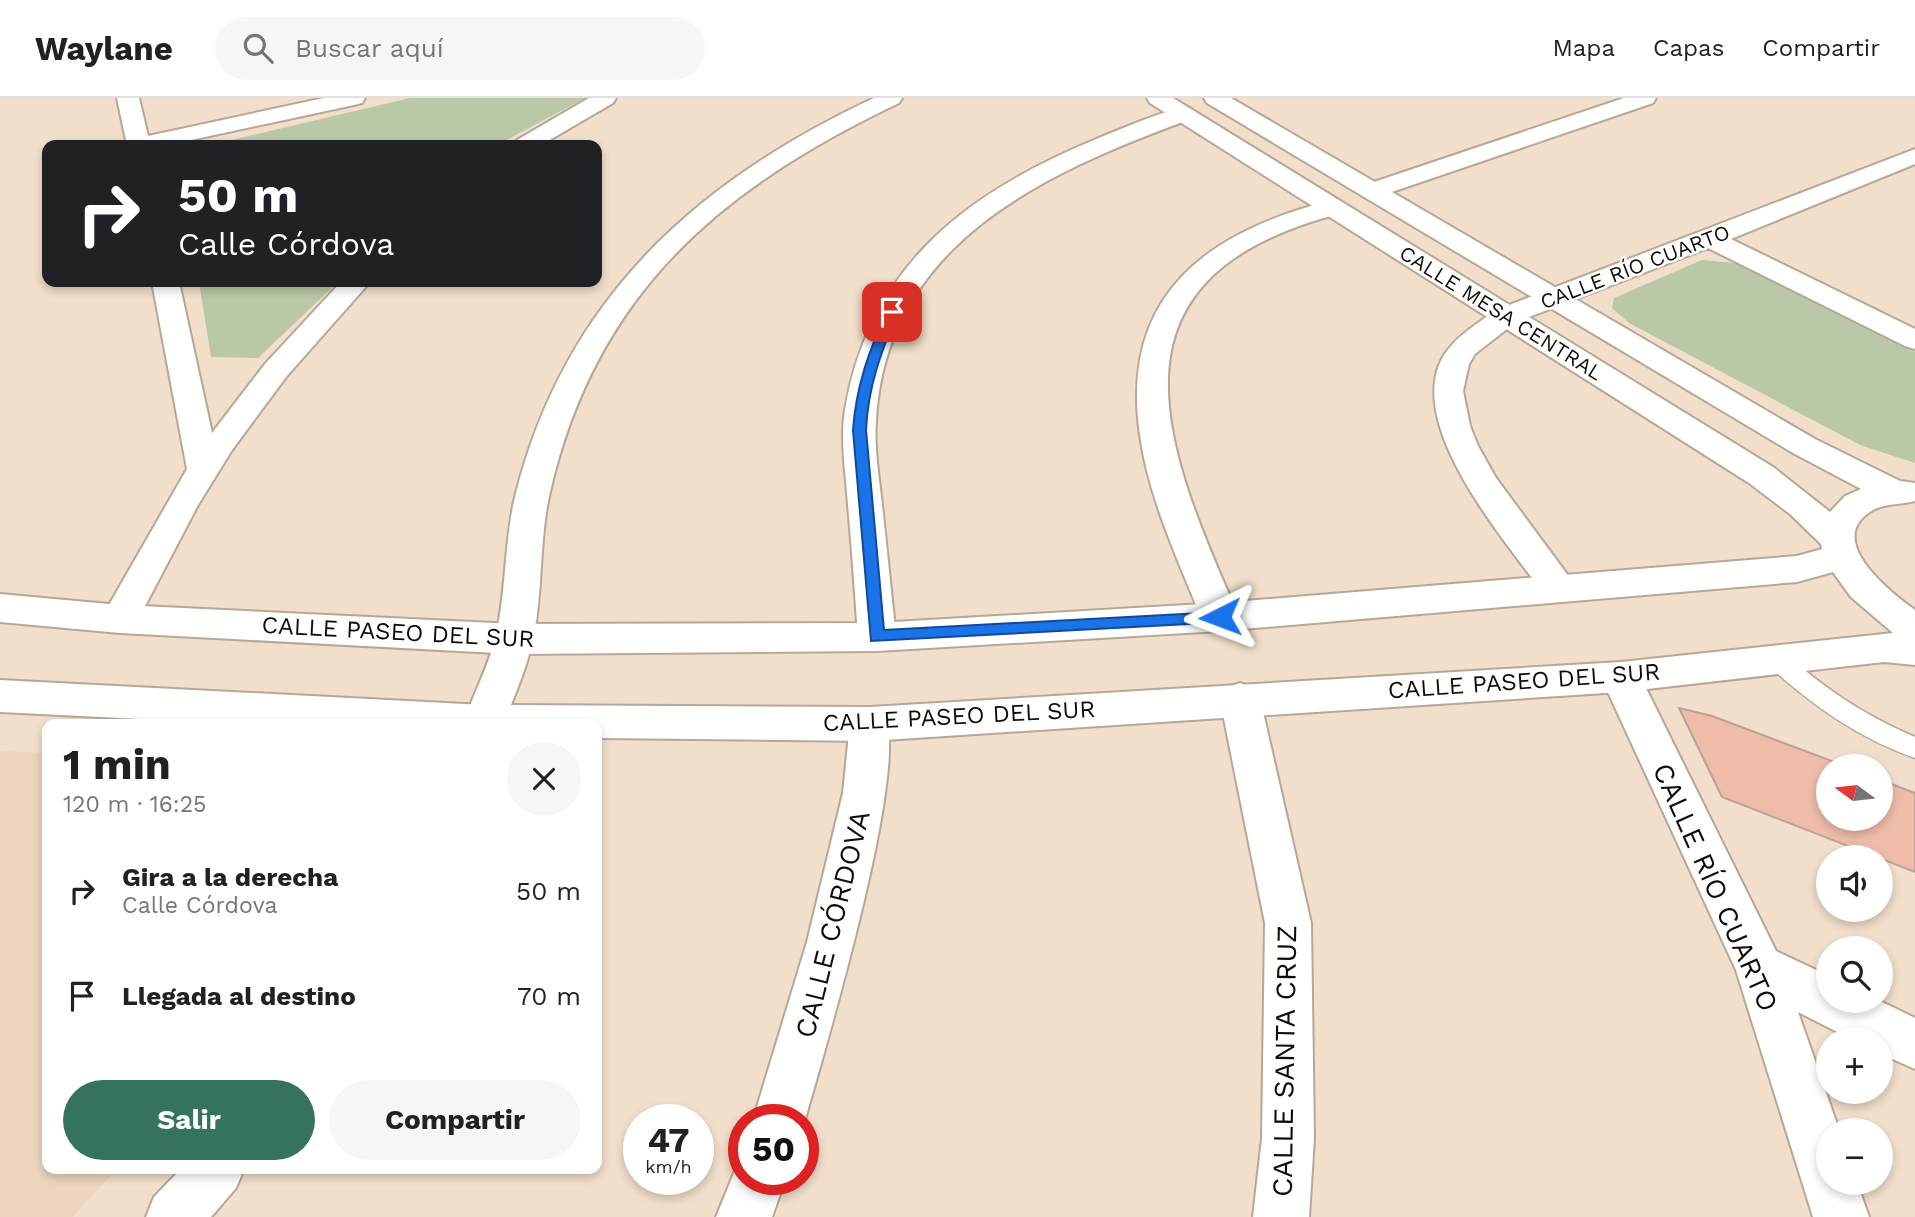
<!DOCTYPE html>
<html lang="es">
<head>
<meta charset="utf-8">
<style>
  :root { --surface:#fff; --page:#f6f6f6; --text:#202124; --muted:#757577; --line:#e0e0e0; --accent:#35735f }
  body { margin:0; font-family:"Work Sans",sans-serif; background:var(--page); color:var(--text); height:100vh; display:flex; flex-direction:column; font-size:26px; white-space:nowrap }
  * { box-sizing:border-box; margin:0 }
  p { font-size:23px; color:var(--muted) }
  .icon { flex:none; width:38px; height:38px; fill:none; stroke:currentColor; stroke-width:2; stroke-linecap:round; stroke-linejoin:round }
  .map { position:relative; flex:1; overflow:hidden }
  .side { position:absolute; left:42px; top:621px; width:560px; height:455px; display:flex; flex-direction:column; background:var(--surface); border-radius:14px; box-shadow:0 4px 10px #0003 }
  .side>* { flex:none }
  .guide { position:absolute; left:42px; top:42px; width:560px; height:147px; border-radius:14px; box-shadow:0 4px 10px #0003; background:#202124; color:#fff; overflow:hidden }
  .needle { width:46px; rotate:285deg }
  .tools { position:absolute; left:1816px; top:656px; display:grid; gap:14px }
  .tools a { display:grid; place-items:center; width:77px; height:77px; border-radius:50%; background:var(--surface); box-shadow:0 4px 10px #0003; font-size:35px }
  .speed { position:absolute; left:623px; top:1006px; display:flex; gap:14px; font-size:35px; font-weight:700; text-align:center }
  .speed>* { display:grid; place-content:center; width:91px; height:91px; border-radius:50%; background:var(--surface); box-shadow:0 4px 10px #0003; line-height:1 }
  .speed small { font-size:18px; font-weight:400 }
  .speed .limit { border:10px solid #d22; background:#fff; color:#111 }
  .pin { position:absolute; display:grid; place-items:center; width:60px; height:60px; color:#fff; margin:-30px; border-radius:14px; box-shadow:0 4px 10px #0006 }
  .me { position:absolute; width:77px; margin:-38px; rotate:267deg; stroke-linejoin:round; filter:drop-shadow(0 0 5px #0008) }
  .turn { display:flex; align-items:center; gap:24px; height:147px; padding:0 21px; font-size:32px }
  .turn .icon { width:91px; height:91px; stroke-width:2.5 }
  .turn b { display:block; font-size:49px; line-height:60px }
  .round { display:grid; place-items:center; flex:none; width:74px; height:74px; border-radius:37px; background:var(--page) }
  .summary { display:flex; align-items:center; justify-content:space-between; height:119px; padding:0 21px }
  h1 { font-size:42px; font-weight:700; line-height:52px }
  .action { display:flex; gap:14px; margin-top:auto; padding:14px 21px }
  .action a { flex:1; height:80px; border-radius:42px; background:var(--accent); color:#fff; font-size:28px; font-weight:700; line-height:80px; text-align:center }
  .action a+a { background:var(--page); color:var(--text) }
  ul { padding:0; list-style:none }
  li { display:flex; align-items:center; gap:21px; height:105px; padding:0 21px }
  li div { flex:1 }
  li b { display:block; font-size:26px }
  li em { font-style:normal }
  header { display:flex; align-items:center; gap:42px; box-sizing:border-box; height:98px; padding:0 35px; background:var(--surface); border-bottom:2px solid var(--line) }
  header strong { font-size:33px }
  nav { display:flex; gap:38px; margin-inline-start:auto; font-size:24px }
  .search { width:490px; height:63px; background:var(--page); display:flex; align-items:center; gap:18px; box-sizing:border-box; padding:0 24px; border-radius:38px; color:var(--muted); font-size:26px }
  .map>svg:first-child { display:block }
  .built { fill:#ecd5bb }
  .green { fill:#b9c8a7 }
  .building { fill:#efbcaa; stroke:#bba198; stroke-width:2 }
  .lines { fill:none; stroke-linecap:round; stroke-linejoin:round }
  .service-casing { stroke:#b8a794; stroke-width:3 }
  .minor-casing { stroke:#b8a794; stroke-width:4 }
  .secondary-casing { stroke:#b8a794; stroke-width:4 }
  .service { fill:#fff; fill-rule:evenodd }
  .minor { fill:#fff; fill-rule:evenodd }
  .secondary { fill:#fff; fill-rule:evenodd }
  .route { fill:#1a73e8; stroke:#114b97; stroke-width:2 }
  .labels { text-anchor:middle; stroke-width:5; stroke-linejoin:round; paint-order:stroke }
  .far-street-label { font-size:21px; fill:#110b05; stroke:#fff }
  .street-label { font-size:24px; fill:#110b05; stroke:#fff }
  .near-street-label { font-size:28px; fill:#110b05; stroke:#fff }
</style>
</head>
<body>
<header>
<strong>Waylane</strong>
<div class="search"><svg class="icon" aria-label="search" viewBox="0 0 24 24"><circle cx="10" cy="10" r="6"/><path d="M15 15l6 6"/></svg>Buscar aquí</div>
<nav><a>Mapa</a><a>Capas</a><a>Compartir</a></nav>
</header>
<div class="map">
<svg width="1915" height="1119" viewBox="0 0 1915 1119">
  <rect width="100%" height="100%" fill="#f1decb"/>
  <path class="built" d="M0 653 47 655V1071H117L72 1119H0Z"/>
  <path class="green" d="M410 0H585L497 47H211Z
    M1702 162 1745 166 1915 254V365L1860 347 1629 225 1612 210 1614 200Z
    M199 184H338L258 260 211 259Z"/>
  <path class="building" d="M1679 610 1712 618 1845 668H1829V721H1881V682L1915 695V774L1722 699Z"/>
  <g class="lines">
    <g class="service-casing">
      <path id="service" d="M1776 552 1784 555C1827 592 1862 616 1915 639V660C1858 640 1812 607 1768 567L1765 561 1768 555Z"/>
    </g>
    <g class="minor-casing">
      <path id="minor" d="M117 0H139L148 38 324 0H365L362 5 354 7 168 47H127Z
        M589 0H616L613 5 541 47H513L517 42Z
        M874 0H902L899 5C721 90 596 194 550 394 539 441 543 489 534 536 528 567 515 597 503 626H463C473 597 489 568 496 537 507 490 504 441 516 395 566 200 697 83 874 0Z
        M1624 0H1656L1653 5 1380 98 1371 100 1362 98 1359 93 1362 88Z
        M1183 9 1191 11 1194 16 1191 21C1046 74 885 145 876 323 874 351 879 379 882 407 887 451 891 495 896 539L890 549 877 553 864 549 858 539C855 495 852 451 848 407 846 376 840 343 845 312 869 169 966 95 1094 42 1123 30 1153 17 1183 9Z
        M1915 51V66L1731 141 1915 231V251L1905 248 1708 150 1516 224 1475 256 1469 266 1463 293 1470 328 1478 348 1496 380 1578 491 1573 500 1560 504 1547 500C1508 446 1412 337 1439 267 1449 242 1476 227 1496 212Z
        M1333 102 1342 105 1346 110 1342 115C1094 178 1161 343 1239 519L1233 529 1220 533 1207 529 1201 519C1177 460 1149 400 1140 337 1119 196 1209 133 1333 102Z
        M152 184H179L212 335 265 266 341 184H370L286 279 232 352 198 407 133 531 120 535 107 531 101 521 187 371Z
        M1621 564 1635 568 1776 853 1829 878V903H1880L1915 920V971L1881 956V942H1853L1798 914 1839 1032H1829V1085H1857L1869 1119H1813L1736 872 1601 579 1607 568Z
        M1240 585 1254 590 1260 601 1311 825 1314 1040 1309 1119H1253L1262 1040 1265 825 1220 601 1226 590Z
        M870 609 884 614C911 667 824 953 805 1022L803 1027V1022H753L807 844 843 695 850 626 856 614Z
        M744 1061V1082H785L772 1119H716L739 1063Z
        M181 1071H244L236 1090 211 1119H146L154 1099Z"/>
    </g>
    <g class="secondary-casing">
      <path id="secondary" d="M1147 0H1173L1773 369 1830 414 1845 398 1861 391 1793 355 1207 5 1204 0H1231L1815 341 1900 383 1915 385V403C1901 407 1886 405 1873 412 1822 441 1890 494 1915 512V567L1884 564 1621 594 870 643 597 640V626H239L0 614V582L484 607 870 609 1621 564 1893 535 1851 499 1833 474 1797 484 1220 533 877 553 515 556 120 535 0 524V496L120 507 515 526 877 525 1220 505 1797 458 1822 451 1821 446 1790 416 1749 385 1150 5Z"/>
    </g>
    <use href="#service" class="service"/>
    <use href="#minor" class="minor"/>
    <use href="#secondary" class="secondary"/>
  </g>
  <path class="route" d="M892 210 898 214C881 253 868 289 866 332L884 532 1220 514 1228 519 1226 524 871 543 853 332C856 289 869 252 887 214Z"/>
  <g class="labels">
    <g class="far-street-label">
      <text transform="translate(1635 169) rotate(-21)" y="7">CALLE RÍO CUARTO</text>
      <text transform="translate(1501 215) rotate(32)" y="7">CALLE MESA CENTRAL</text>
    </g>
    <g class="street-label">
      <text transform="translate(398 534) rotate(3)" y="8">CALLE PASEO DEL SUR</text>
      <text transform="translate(1524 583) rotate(-4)" y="8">CALLE PASEO DEL SUR</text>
      <text transform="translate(959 618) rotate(-3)" y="8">CALLE PASEO DEL SUR</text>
    </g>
    <g class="near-street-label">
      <text transform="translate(1716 789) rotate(66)" y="10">CALLE RÍO CUARTO</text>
      <text transform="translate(832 826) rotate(-76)" y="10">CALLE CÓRDOVA</text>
      <text transform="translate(1284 963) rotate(-89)" y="10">CALLE SANTA CRUZ</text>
    </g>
  </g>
</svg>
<div class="tools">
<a><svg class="needle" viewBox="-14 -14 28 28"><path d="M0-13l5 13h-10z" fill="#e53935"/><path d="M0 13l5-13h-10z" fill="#757577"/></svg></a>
<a><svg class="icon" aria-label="sound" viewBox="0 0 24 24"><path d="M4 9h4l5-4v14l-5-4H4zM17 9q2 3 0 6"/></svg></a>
<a><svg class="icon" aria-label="search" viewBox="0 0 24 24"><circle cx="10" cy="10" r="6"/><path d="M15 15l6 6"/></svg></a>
<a>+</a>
<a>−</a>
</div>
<div class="speed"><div>47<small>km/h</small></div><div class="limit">50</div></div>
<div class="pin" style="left:892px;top:214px;background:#d93025"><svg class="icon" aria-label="arrive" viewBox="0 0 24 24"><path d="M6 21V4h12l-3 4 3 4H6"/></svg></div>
<svg class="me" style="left:1220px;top:519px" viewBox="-20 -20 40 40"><path d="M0-17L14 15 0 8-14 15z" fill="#1a73e8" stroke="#fff" stroke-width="4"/></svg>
<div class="guide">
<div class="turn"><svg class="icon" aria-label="right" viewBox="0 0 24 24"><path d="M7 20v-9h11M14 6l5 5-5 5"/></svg><div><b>50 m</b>Calle Córdova</div></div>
</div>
<section class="side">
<div class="summary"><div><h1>1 min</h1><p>120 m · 16:25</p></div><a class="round"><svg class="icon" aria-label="close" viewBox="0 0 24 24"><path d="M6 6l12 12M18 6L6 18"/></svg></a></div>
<ul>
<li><svg class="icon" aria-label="right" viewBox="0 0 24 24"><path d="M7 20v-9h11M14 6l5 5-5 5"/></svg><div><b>Gira a la derecha</b><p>Calle Córdova</p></div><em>50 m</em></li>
<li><svg class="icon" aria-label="arrive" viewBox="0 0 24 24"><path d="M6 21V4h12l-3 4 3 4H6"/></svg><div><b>Llegada al destino</b></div><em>70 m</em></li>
</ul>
<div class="action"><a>Salir</a><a>Compartir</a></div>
</section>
</div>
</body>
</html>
